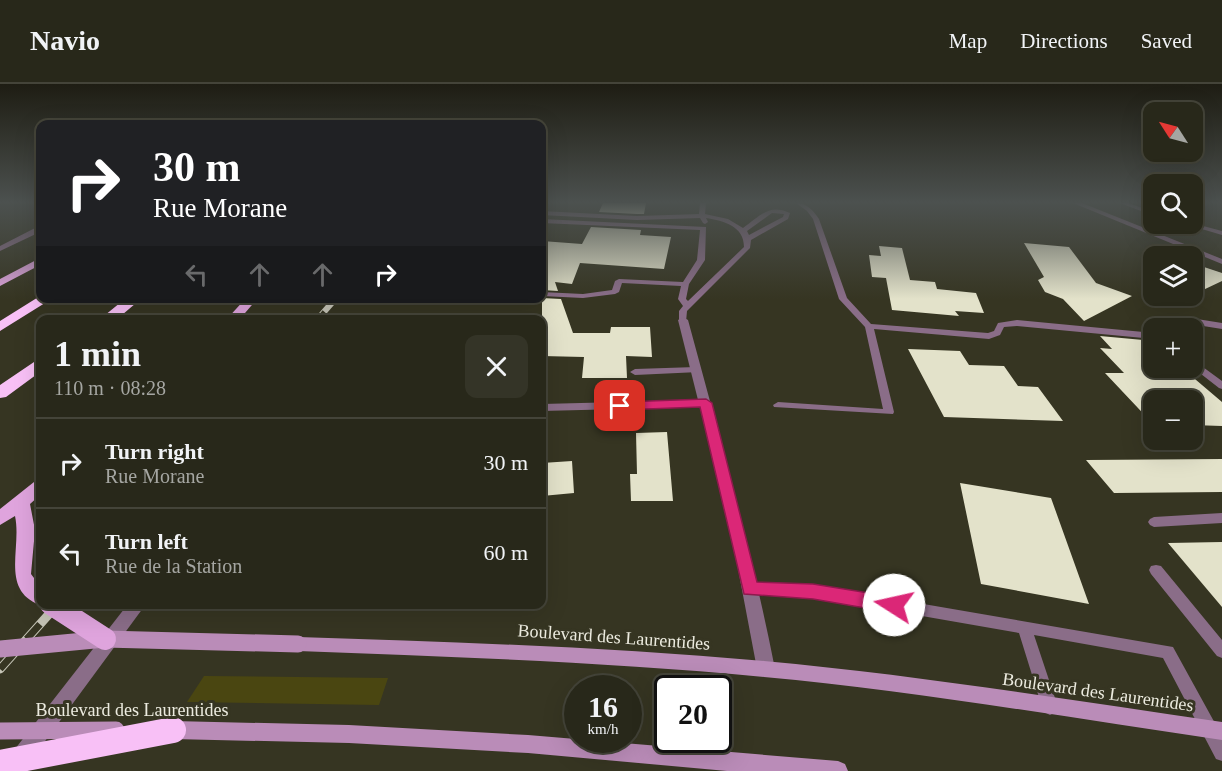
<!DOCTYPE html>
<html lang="en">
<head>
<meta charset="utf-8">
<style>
  :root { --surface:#28281a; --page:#343427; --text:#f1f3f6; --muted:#a5a6a2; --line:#444439 }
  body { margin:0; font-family:Georgia,serif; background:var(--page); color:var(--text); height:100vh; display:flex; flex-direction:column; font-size:22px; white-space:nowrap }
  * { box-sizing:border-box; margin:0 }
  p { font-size:20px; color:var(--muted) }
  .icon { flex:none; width:33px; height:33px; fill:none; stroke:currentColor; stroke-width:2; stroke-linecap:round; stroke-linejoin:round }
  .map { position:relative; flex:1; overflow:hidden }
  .sheet { position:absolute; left:36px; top:231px; width:510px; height:294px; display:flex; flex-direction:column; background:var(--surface); border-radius:12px; box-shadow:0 6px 24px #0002,0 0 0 2px var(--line) }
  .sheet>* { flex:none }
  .banner { position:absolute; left:36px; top:36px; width:510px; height:183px; border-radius:12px; box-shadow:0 6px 24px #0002,0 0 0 2px var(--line); background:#202124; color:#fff; overflow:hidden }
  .needle { width:39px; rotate:306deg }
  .fabs { position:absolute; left:1143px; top:18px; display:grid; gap:12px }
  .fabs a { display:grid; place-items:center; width:60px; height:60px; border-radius:12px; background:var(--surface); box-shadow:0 6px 24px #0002,0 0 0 2px var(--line); font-size:30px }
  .speed { position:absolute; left:564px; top:591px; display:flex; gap:12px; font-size:30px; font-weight:700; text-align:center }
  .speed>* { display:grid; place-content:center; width:78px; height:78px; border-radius:50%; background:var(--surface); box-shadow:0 6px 24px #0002,0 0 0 2px var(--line); line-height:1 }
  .speed small { font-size:15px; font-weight:400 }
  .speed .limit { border:3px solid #111; border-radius:9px; background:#fff; color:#111 }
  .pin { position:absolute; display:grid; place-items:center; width:51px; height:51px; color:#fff; margin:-26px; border-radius:12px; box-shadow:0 3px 9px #0006 }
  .me { position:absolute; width:66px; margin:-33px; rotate:280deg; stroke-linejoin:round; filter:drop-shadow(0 0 4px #0008) }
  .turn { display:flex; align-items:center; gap:21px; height:126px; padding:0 18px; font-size:27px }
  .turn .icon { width:78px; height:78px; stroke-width:2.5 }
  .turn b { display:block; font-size:42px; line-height:51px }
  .lanes { display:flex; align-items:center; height:57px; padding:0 18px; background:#0003; justify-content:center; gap:30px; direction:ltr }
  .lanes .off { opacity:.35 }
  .round { display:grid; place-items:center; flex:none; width:63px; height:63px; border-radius:12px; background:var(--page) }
  .head { display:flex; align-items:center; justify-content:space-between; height:102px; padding:0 18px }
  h1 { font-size:36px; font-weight:600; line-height:45px }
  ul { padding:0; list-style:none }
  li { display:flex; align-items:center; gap:18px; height:90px; padding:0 18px; border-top:2px solid var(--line) }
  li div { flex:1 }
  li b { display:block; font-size:22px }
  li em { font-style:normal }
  header { display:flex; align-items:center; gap:36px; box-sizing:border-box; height:84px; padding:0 30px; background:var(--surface); border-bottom:2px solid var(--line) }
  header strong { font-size:28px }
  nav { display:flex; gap:33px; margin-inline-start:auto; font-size:21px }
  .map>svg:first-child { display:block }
  .green { fill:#4a4611 }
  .building { fill:#e3e2ca }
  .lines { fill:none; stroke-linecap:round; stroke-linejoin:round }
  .service { fill:#8a6d88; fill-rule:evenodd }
  .minor { fill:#8a6d88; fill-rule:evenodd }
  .secondary { fill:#ba8cb8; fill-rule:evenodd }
  .primary { fill:#dfa4dd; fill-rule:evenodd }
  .motorway { fill:#f8c0f6; fill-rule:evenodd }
  .rail-far1-casing { stroke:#c5c4b6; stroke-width:6 }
  .rail-casing { stroke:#c5c4b6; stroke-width:9 }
  .rail-far1 { stroke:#363522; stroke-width:4; stroke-dasharray:11; stroke-linecap:butt }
  .rail { stroke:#363522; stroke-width:7; stroke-dasharray:20; stroke-linecap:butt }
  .secondary-bridge { stroke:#ba8cb8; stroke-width:17 }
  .primary-bridge { stroke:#dfa4dd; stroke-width:22 }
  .motorway-bridge { stroke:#f8c0f6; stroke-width:26 }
  .route { fill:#db2777; stroke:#8e194d; stroke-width:1.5 }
  .labels { text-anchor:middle; stroke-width:6; stroke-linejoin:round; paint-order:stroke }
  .near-street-label { font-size:18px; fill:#ecebdf; stroke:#363522 }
</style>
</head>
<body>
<header>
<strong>Navio</strong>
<nav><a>Map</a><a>Directions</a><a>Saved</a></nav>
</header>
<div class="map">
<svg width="1222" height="687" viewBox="0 0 1222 687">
  <rect width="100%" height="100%" fill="#363522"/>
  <path class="green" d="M204 592 388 594 379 621 187 618Z"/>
  <path class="building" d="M603 119H646L644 130H637L599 128Z
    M591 143 641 146 640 151 671 153 664 185 580 179 572 200 555 198 558 207 542 206V157L582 160Z
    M1024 159 1069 163 1096 199 1132 212 1084 237 1063 215 1045 208 1038 196 1044 193Z
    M879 162 902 164 910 196 935 198 937 205 976 209 984 229 955 227 959 232 892 226 886 194 872 193 869 171 881 172Z
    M1192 179 1222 189V197L1203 206 1192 202Z
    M542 214 561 215 573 249H610L611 243H650L652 273 626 272 627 294H582L584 273 542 272Z
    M1100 252 1154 257V284H1182L1222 318V342L1192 341V316H1154V341L1105 289H1124L1100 264 1112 265Z
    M908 265 960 267 969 281 1004 282 1018 302 1038 303 1063 337 944 333Z
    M667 348 673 417H631L630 390H637L636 349Z
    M1222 375V408L1114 409 1086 376Z
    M572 377 574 409 542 412V379Z
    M960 399 1051 414 1089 520 981 500Z
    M1222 458V523L1168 459Z"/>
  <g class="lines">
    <path class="service" d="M700 119H706L705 130 728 135 743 144C760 132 769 119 790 129L788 135 751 156 750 164 687 227 686 238 683 239 679 236V227L683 222 678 215 681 202 622 199 619 208 615 210 583 214 542 212V208L583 210 612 206 615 197 619 195 683 198 697 176 700 146 542 139V135L706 143 705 176 689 200 686 215 688 217 744 163C744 142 724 137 706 134L708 138 705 140 703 139 700 134 637 136 542 131V127L637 132 699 130ZM772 129 784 130 783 133 749 151 747 147Z
      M796 119C807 119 813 126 819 135L847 214 871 240 988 249 994 247 998 239 1017 236 1154 249V255L1017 242 1004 243 1000 251 989 255 874 245 894 328 893 330 774 323 773 321 778 318 883 325 865 243 839 215 813 135 807 127Z
      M1120 119H1128L1154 128V132Z
      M1192 139 1222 147V151L1185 140Z
      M1178 232 1222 239V245L1178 238 1161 241V244H1153V237Z
      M1192 275 1222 297V305L1219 304 1192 283Z
      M696 283 701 286 699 288 635 291 630 288 635 285Z
      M1222 429V439L1154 443 1150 441 1148 438 1150 435 1154 433Z
      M1156 481 1161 482 1222 556V574L1217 572 1151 490 1149 486 1151 482Z
      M750 499 813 501 1173 563 1222 652V677L1216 675 1163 574 1034 551 1058 623 1056 628 1050 631 1044 628 1042 623 1019 549 813 513 750 511 745 509 743 505 745 501Z"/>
    <path class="minor" d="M1073 119H1082L1222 175V180Z
      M37 143H40V148L0 167V162Z
      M683 233 688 236C719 351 752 467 775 585L772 591 766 593 760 591 757 585 732 453 700 323 542 327V320L698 316 678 236Z
      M128 520H146L29 679 22 682 15 679 12 672 15 665Z"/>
    <path class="secondary" d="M298 553C454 558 609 563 764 577 917 591 1070 616 1222 638V656C1070 634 917 607 764 593 609 578 454 573 298 567L292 565 290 560 292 555Z
      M173 637 349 641 528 651 838 677 845 680 848 687H727L528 669 349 659 173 655 166 652 164 646 166 640Z"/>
    <path class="primary" d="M40 174V181L0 202V195Z
      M246 214H258L239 236H226Z
      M40 396V411L30 420 35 446 31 490 40 502 42 520 40 521C0 506 22 464 15 432L0 441V425L34 398Z"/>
    <path class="motorway" d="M40 212V214H53L0 247V237Z
      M126 214H142L116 236H99Z
      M40 276V288L6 313 0 314V301L34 278Z"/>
    <g class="rail-far1-casing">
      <path id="rail-far1" d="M317 236 336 214"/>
    </g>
    <g class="rail-casing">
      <path id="rail" d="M0 585 58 520"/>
    </g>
    <use href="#rail-far1" class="rail-far1"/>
    <use href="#rail" class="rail"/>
    <path class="secondary-bridge" d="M0 565 105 555 298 560
      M0 647 116 646"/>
    <path class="primary-bridge" d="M51 520 105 555"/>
    <path class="motorway-bridge" d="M0 679 173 646"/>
  </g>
  <linearGradient id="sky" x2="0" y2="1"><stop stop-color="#1e1d13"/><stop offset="0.55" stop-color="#4c514f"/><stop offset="1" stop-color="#4c514f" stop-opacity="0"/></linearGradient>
  <rect width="1222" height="215" fill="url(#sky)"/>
  <path class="route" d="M706 315 712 319 757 498 813 500 894 513 901 516 904 521 901 526 894 529 813 515 744 510 700 323 620 326 613 322 620 318Z"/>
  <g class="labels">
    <g class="near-street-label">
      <text transform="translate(614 553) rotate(4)" y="6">Boulevard des Laurentides</text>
      <text transform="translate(1098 608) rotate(8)" y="6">Boulevard des Laurentides</text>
      <text x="132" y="632">Boulevard des Laurentides</text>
    </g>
  </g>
</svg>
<div class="fabs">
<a><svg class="needle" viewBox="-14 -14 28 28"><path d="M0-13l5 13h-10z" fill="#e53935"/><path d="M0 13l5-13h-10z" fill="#a5a6a2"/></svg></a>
<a><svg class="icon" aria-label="search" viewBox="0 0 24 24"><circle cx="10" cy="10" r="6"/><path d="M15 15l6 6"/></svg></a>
<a><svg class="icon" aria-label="layers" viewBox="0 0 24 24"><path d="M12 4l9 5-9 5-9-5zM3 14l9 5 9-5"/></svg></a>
<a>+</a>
<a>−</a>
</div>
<div class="speed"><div>16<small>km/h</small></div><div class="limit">20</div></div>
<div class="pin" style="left:620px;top:322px;background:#d93025"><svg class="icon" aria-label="arrive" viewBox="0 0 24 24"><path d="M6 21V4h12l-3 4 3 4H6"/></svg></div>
<svg class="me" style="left:894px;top:521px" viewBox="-20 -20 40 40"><circle r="19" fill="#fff"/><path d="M0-13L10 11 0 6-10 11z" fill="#db2777"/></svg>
<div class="banner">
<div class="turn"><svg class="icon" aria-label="right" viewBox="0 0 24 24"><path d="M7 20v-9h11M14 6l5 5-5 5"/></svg><div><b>30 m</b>Rue Morane</div></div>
<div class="lanes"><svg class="icon off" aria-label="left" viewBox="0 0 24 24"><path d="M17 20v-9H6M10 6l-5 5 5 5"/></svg><svg class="icon off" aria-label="ahead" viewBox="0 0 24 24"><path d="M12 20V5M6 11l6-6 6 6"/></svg><svg class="icon off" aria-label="ahead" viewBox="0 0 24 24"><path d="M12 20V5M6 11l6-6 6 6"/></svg><svg class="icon" aria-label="right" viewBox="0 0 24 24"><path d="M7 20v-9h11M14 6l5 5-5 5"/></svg></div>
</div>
<section class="sheet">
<div class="head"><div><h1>1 min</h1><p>110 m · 08:28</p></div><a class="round"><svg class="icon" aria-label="close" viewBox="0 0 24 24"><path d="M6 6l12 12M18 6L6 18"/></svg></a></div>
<ul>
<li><svg class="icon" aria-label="right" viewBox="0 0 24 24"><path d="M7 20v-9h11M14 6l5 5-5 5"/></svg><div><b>Turn right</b><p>Rue Morane</p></div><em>30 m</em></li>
<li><svg class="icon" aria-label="left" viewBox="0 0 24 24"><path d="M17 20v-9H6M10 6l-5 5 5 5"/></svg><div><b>Turn left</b><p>Rue de la Station</p></div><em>60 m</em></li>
</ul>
</section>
</div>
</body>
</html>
